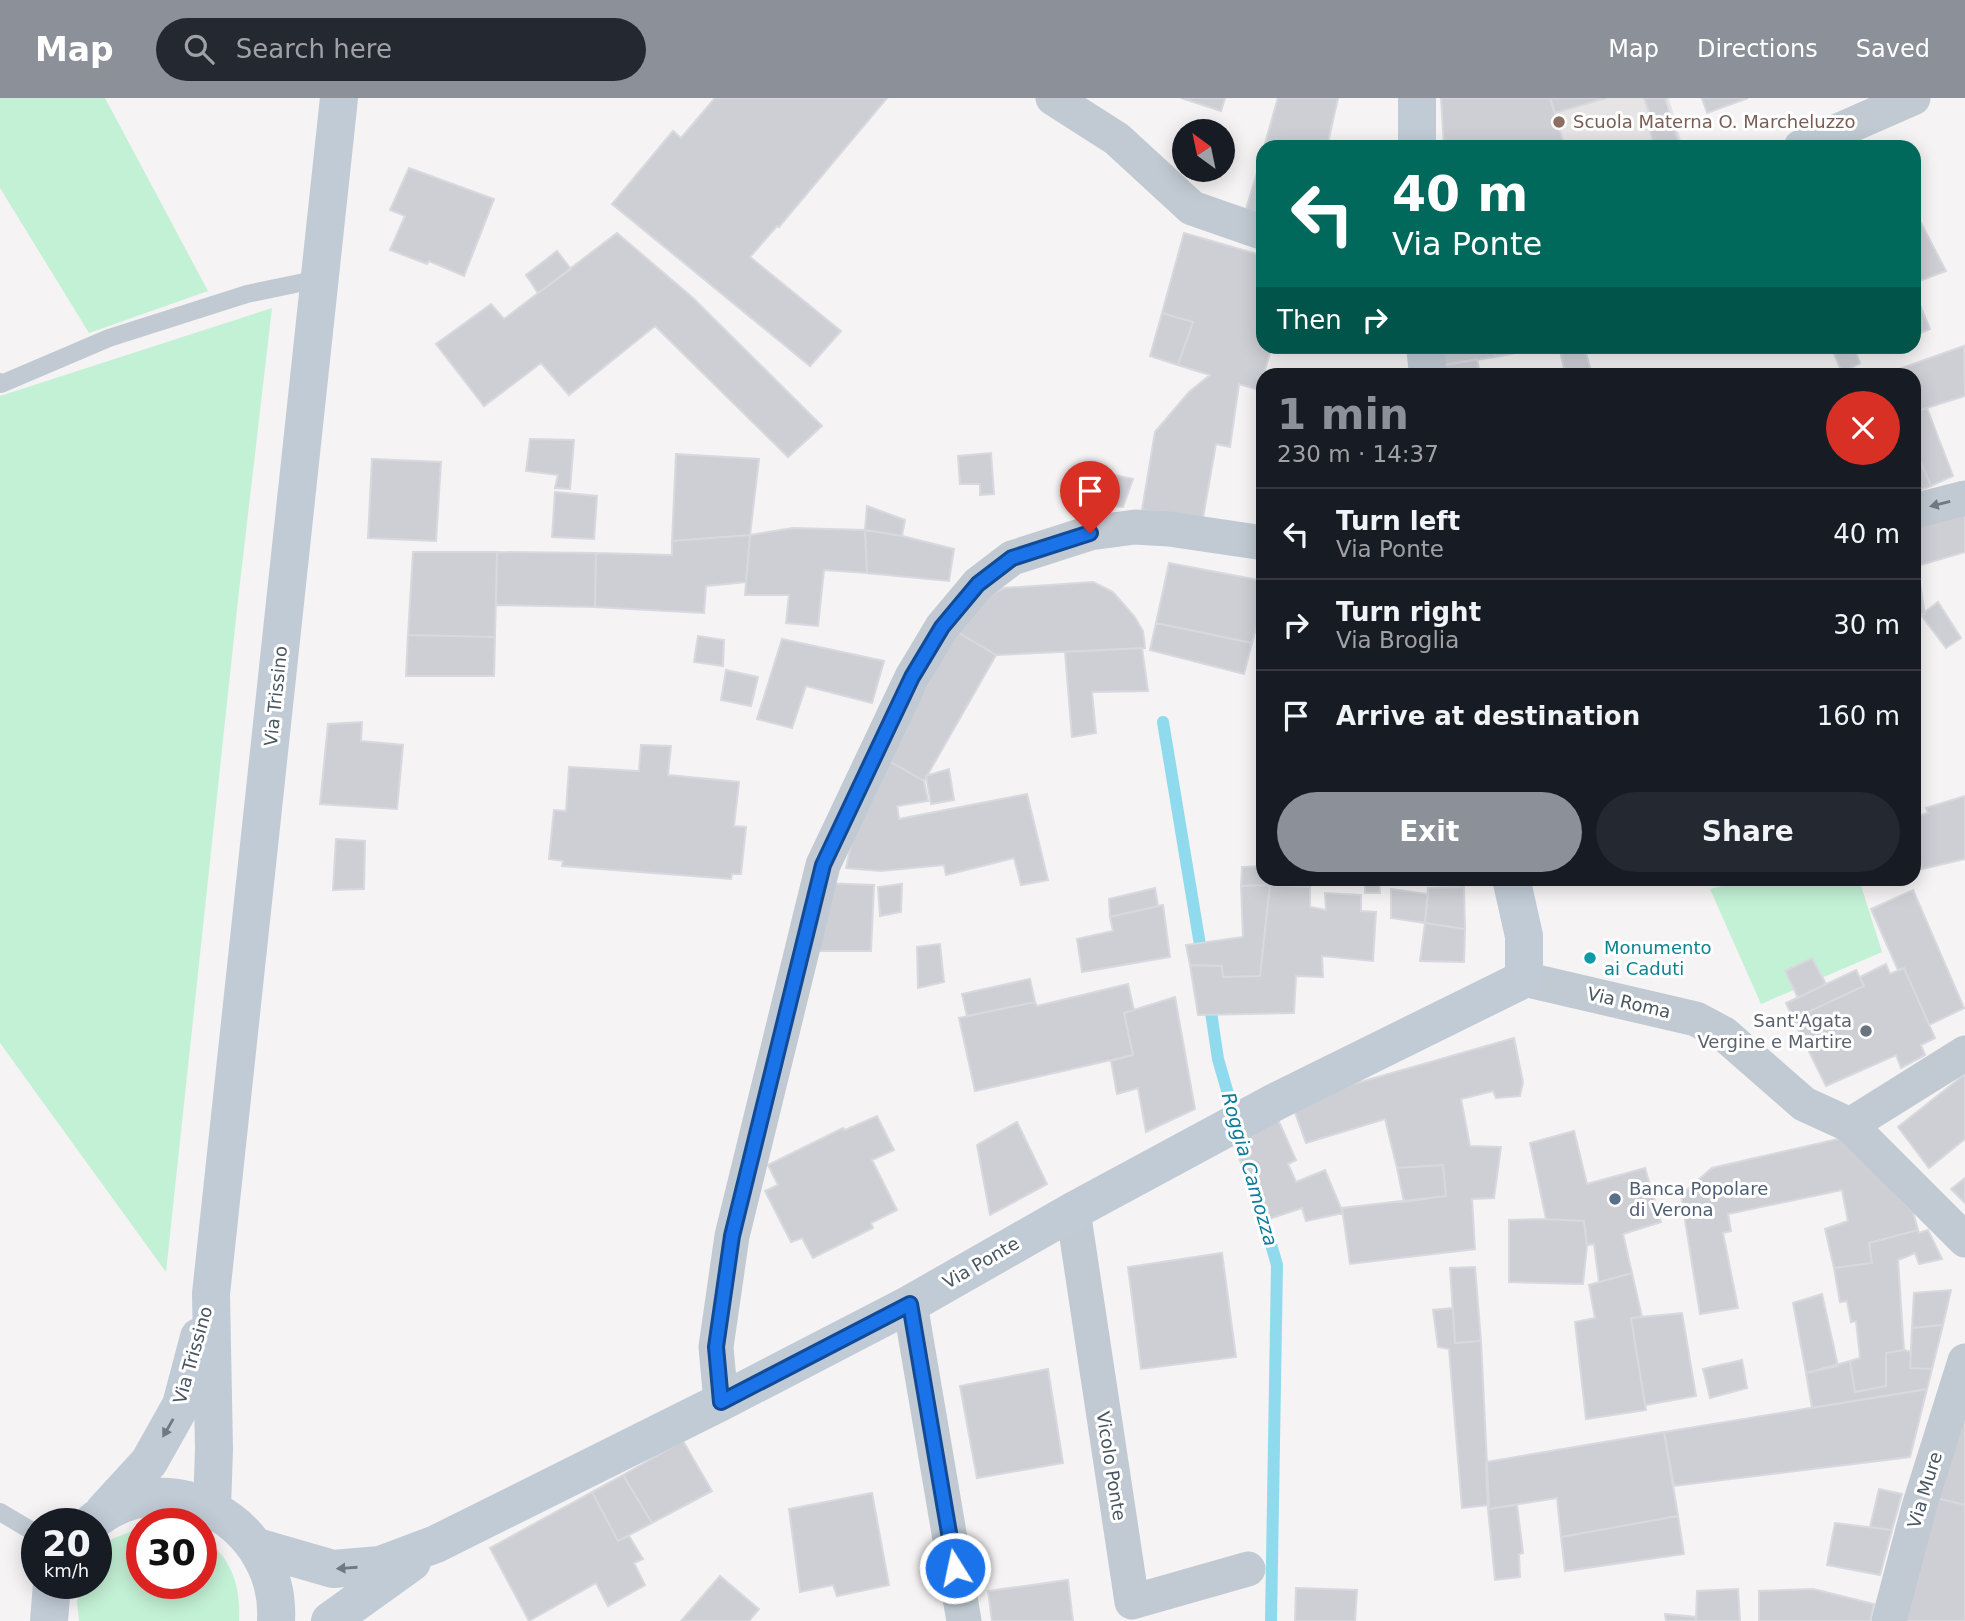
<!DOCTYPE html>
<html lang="en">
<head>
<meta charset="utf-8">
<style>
  :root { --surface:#171b24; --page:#242831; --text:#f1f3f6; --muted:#9ea1a6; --line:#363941; --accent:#8c9099 }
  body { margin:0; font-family:"DejaVu Sans",sans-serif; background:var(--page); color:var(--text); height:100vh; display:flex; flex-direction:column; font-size:26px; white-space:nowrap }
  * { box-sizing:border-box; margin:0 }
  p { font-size:23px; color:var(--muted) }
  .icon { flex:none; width:38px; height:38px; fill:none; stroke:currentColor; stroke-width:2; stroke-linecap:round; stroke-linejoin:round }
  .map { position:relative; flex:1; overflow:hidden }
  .drawer { position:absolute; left:1256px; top:270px; width:665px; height:518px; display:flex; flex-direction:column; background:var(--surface); border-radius:21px; box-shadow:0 4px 18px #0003 }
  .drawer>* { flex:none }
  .banner { position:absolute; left:1256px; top:42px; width:665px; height:214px; border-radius:21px; box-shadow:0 4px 18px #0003; background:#00695c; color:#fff; overflow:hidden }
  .needle { width:46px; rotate:327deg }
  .tools { position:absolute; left:1172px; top:21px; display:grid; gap:14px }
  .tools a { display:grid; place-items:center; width:63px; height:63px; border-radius:50%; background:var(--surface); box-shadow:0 4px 18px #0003; font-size:35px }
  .speed { position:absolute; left:21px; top:1410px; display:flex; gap:14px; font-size:35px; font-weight:700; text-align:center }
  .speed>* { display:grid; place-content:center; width:91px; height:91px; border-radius:50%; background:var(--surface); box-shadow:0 4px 18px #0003; line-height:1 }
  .speed small { font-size:18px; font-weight:400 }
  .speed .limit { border:10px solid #d22; background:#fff; color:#111 }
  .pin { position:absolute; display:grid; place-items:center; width:60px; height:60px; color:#fff; margin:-72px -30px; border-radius:50% 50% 50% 0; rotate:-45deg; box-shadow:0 0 7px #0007 }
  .pin .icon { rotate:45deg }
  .me { position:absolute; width:77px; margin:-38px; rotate:350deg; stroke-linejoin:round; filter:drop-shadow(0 0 5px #0008) }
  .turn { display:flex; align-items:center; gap:24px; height:147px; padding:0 21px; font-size:32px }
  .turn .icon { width:91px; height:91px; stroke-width:2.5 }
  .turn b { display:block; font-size:49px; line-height:60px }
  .then { display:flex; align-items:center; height:66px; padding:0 21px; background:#0003; gap:14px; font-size:26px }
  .round { display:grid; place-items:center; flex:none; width:74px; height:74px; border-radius:37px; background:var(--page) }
  .head { display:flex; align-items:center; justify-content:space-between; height:119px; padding:0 21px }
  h1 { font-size:42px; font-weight:800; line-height:52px; color:var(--accent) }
  .button { display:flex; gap:14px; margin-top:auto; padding:14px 21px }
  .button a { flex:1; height:80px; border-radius:42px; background:var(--accent); color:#fff; font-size:28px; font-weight:800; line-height:80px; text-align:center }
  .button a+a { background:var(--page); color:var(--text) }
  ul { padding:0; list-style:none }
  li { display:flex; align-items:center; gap:21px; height:91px; padding:0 21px; border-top:2px solid var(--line) }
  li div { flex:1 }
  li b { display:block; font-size:26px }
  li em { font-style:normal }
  header { display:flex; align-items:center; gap:42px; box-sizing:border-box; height:98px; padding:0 35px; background:var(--accent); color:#fff }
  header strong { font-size:33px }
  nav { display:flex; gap:38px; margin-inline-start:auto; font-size:24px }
  .search { width:490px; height:63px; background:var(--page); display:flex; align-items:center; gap:18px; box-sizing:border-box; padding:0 24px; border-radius:38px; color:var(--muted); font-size:26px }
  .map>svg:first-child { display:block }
  .education { fill:#e6e4e5 }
  .green { fill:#c3f1d5 }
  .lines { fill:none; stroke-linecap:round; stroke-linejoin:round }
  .stream { stroke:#90daee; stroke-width:12 }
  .building { fill:#cdcfd5; stroke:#d7d9de; stroke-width:2 }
  .lane { stroke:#c1cad2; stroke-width:18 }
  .street { stroke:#c1cad2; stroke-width:35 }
  .secondary { stroke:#c1cbd6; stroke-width:38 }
  .oneway { fill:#6e7983 }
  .oneway2 { fill:#6e7984 }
  .route-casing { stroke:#114b97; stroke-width:18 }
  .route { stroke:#1a73e8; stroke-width:12 }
  .education-dot { fill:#8d6e63; stroke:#fff; stroke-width:2.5 }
  .culture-dot { fill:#0f9aa8; stroke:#fff; stroke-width:2.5 }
  .worship-dot { fill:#6b7280; stroke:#fff; stroke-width:2.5 }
  .service-dot { fill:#5c6f8a; stroke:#fff; stroke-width:2.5 }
  .labels { text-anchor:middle; stroke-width:6; stroke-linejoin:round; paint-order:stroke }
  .education-label { font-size:18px; fill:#785e54; stroke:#fff; text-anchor:start }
  .street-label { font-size:18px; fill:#4a5661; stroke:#fff }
  .culture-label { font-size:18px; fill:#0d838f; stroke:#fff; text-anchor:start }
  .worship-label { font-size:18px; fill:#5b616d; stroke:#fff; text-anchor:end }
  .service-label { font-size:18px; fill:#4e5e75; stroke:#fff; text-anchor:start }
  .water-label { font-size:19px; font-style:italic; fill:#0c7c9b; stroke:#fff }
</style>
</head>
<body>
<header>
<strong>Map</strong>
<div class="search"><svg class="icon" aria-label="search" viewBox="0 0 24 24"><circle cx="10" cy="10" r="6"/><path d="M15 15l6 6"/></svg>Search here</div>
<nav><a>Map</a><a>Directions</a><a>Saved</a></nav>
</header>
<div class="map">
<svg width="1965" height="1523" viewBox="0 0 1965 1523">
  <rect width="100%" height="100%" fill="#f5f3f3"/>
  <path class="education" d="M1441 0H1669L1683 49H1444Z"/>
  <path class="green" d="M0 0H105L208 193 89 235 0 90Z
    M272 210 238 502 166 1174 0 945V298Z
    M1750 781H1859L1882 854 1761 906 1710 791Z
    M142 1429V1486H201V1439C232 1458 241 1489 239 1523H79L77 1504 81 1486H96V1457L112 1441Z"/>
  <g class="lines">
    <path class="stream" d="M1163 624 1202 859
      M1209 901 1218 961 1235 1020
      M1260 1108 1277 1167 1271 1523"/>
  </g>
  <path class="building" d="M715 0H887L779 129 777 128 750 159 841 233 810 268 612 106 673 33 681 40Z
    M1181 0H1225L1221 13Z
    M1278 0H1338L1327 49H1264Z
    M1441 0H1550L1565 49H1444Z
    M1550 0H1606L1555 15Z
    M1644 0H1665L1680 49H1655L1647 25 1652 23Z
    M1702 0H1748L1707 15Z
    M1264 51V123L1244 118Z
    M409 70 494 101 464 178 429 163 427 166 390 152 405 118 390 112Z
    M1921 125 1946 173 1914 185V129Z
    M617 135 693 200 822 328 788 359 655 228 569 297 541 265 484 308 436 246 491 206 504 221Z
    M1184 135 1264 158V248H1272L1259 292 1239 286 1230 349 1216 346 1203 420 1142 412 1155 334 1189 294 1210 277 1178 267 1193 224 1162 215Z
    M557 153 571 171 538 195 526 177Z
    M1920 207 1930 231 1914 238V210Z
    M1162 215 1193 224 1178 267 1150 258Z
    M1437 248H1492L1495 259 1438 268Z
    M1492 248H1539L1540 250 1495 259Z
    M1559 248H1584L1592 276H1565Z
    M1831 248H1853L1860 265 1842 275Z
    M1964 248 1965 298 1914 314V276L1888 275Z
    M1477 261 1480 276H1439L1438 268Z
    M1927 310 1953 378 1931 388 1914 349V314Z
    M530 341 574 342 570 391 555 390 558 377 526 373Z
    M1914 349 1931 388 1914 394Z
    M991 355 994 396 980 397V386H960L958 358Z
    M676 356 759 361 750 437 672 443Z
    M372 361 441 364 436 443 368 440Z
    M1109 376 1133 381 1123 409 1082 406Z
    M555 394 597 398 594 441 552 439Z
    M1965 405V454L1917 468 1925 516 1914 519V418Z
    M867 408 905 422 902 438 865 432Z
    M793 430 865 432 867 475 824 472 818 528 786 525 789 497H745L750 437Z
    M865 432 902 438 954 451 949 483 867 475Z
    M750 437 746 484 706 488 704 515 595 509 596 455 672 457V443Z
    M413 454H497L495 539 408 537Z
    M497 454 596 455 595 509 496 507Z
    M1169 465 1264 483V529L1257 527 1252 545 1156 525Z
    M1093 484 1113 494 1134 518 1143 533 1145 550 996 557 956 533 986 499 1004 490Z
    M1938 504 1961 540 1946 550 1921 517Z
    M1156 525 1252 545 1244 576 1150 552Z
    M956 533 996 557 924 683 887 662Z
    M408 537 495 539 494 578H406Z
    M698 538 724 542 723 568 694 564Z
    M782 541 884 563 872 605 806 588 792 630 757 621Z
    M1142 550 1148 593 1092 594 1096 635 1072 639 1065 554Z
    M726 572 758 579 751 608 721 602Z
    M362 624 361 643 403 647 397 711 320 706 328 626Z
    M641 647 671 648 668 677 739 684 734 728 746 729 741 776H732L731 781 562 768 563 763 549 761 554 712 566 713 569 669 639 673Z
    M887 662 924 683 928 703 897 708 899 721 1027 696 1048 782 1021 787 1014 760 946 777 944 767 881 773 846 770 854 732Z
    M949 671 954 702 931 706 926 678Z
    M1965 698V761L1922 771 1914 740V719L1928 715 1926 710Z
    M336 741 365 743 364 791 333 792Z
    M1264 768V780H1272L1273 787 1241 788 1242 769Z
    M1365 780H1379L1380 795H1365Z
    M820 785 874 787 871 853H804Z
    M902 786 901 814 880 818 878 789Z
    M1270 787 1260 878 1223 879 1222 868 1190 867 1186 847 1243 839 1241 788Z
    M1270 787 1310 789V809L1326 812 1325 795 1361 797V813L1376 814 1373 863 1322 858 1323 879 1296 878 1294 915 1198 917 1190 867 1222 868 1223 879 1260 878Z
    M1464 789 1465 831 1425 825 1428 790Z
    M1155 790 1158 808 1110 819 1109 801Z
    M1391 791 1428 796 1425 825 1391 820Z
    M1913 792 1964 910 1929 927 1904 870 1898 872 1871 811Z
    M1163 807 1170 859 1082 874 1077 841 1113 833 1110 819Z
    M1425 825 1465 831 1464 864 1420 863Z
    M940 846 944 884 918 890 917 849Z
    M1812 860 1826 886 1798 900 1785 873Z
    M1886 866 1890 876 1904 870 1935 940 1921 947 1925 957 1901 970 1896 957 1826 988 1793 921 1864 888 1860 879Z
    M1856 872 1864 888 1793 921 1786 905Z
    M1030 881 1035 904 967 918 962 896Z
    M1128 886 1134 912 1124 915 1133 957 975 993 959 920 1035 904 1037 908Z
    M1175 899 1195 1011 1146 1034 1138 990 1117 996 1111 963 1133 957 1124 915Z
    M1514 940 1523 984 1520 998 1496 1000 1493 993 1461 1001 1470 1048 1501 1049 1494 1100 1472 1101 1475 1151 1350 1166 1342 1110 1446 1098 1443 1067 1397 1070 1385 1021 1306 1045 1293 1009 1350 987Z
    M1965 976V1041L1929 1070 1898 1029Z
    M1276 1017 1296 1062 1288 1066 1296 1084 1325 1072 1343 1115 1306 1123 1302 1110 1263 1123 1231 1039Z
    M877 1018 894 1052 872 1062 897 1112 871 1125 873 1130 813 1160 802 1140 791 1144 765 1093 778 1087 768 1067 843 1030 845 1032Z
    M1017 1024 1047 1086 990 1117 977 1047Z
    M1574 1033 1587 1086 1645 1070 1661 1124 1623 1136 1632 1175 1599 1184 1594 1146 1587 1147 1584 1123 1546 1121 1530 1045Z
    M1842 1040 1913 1114 1918 1132 1869 1145 1872 1165 1834 1170 1825 1131 1848 1123 1842 1092 1728 1116 1731 1133 1723 1135 1738 1210 1700 1216 1681 1097 1712 1070Z
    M1443 1067 1446 1098 1404 1104 1397 1070Z
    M1965 1080V1105L1951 1091Z
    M1546 1121 1584 1123 1587 1147 1583 1186 1509 1184V1122Z
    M1918 1132 1919 1135 1928 1132 1942 1161 1919 1166 1915 1155 1898 1162 1904 1252 1886 1255V1288L1855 1294 1850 1263 1860 1260 1856 1223 1851 1224 1847 1203 1840 1204 1834 1170 1872 1165 1869 1145Z
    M1222 1155 1236 1259 1141 1271 1128 1169Z
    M1475 1169 1481 1243 1455 1245 1450 1170Z
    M1632 1175 1642 1219 1631 1220 1646 1312 1586 1321 1575 1224 1595 1220 1589 1187Z
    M1951 1192 1943 1227 1912 1230 1914 1195Z
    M1822 1196 1838 1268 1806 1275 1793 1205Z
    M1453 1210 1455 1245 1481 1243 1489 1407 1462 1410 1449 1251 1438 1249 1433 1212Z
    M1682 1215 1696 1298 1645 1307 1631 1220Z
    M1943 1227 1932 1271 1910 1270 1912 1230Z
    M1904 1252 1911 1254 1910 1270 1932 1271 1927 1291 1812 1310 1806 1275 1850 1263 1855 1294 1886 1288V1255Z
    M1742 1262 1747 1290 1710 1300 1703 1271Z
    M1048 1271 1063 1365 977 1380 960 1288Z
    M1927 1291 1910 1359 1674 1388 1664 1334Z
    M1965 1299V1407L1929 1398Z
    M1664 1334 1678 1418 1561 1439 1557 1400 1488 1411 1486 1364Z
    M683 1343 712 1393 652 1425 623 1377Z
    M623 1377 652 1425 618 1443 592 1394Z
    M1879 1391 1902 1396 1892 1432 1870 1429Z
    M592 1394 618 1443 629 1438 643 1461 634 1465 645 1487 608 1508 596 1485 529 1523 490 1450Z
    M872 1395 889 1487 837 1498 833 1487 800 1494 789 1411Z
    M1929 1398 1965 1407V1523H1895Z
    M1517 1407 1523 1455 1519 1456 1520 1479 1495 1482 1488 1411Z
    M1678 1418 1684 1456 1565 1473 1561 1439Z
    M1835 1425 1892 1432 1880 1477 1827 1467Z
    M720 1478 759 1511 749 1523H681Z
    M1068 1482 1073 1523H992L988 1493Z
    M1296 1490 1357 1492 1355 1523H1295Z
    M1738 1491 1740 1523H1696L1697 1493Z
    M1813 1491 1874 1506 1870 1523H1759V1493Z
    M1665 1516 1696 1519V1523H1666Z"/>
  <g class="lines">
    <path class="lane" d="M0 284 1 286 109 240 247 196 319 181
      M0 1414 37 1436"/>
    <path class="street" d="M1053 0 1117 41 1192 110 1264 135
      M1801 49 1913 0
      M1914 413 1965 400
      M1524 881 1696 921 1724 936 1804 1006 1850 1027 1965 1142
      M1850 1027 1965 955
      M1073 1113 1132 1504 1248 1471
      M910 1206 964 1523
      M721 1304 716 1249 732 1138 823 767 912 579 942 529 978 486 1012 460 1090 435 1135 429 1169 431 1264 445
      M1889 1523 1919 1409 1965 1263"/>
    <path class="secondary" d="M1417 49V0
      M1425 248 1428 276
      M212 1410 214 1351 211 1196 339 0
      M104 1413 149 1364 181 1307 199 1239
      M90 1426C167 1359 282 1425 276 1523
      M257 1449 333 1471 380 1467 436 1446 721 1304 910 1206 1073 1113 1275 1004 1524 881V838L1511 780
      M49 1523 52 1486
      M330 1523 412 1464"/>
  </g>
  <defs><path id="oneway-solid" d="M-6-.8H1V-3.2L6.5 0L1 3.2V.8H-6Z" transform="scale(1.75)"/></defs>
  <use class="oneway" href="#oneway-solid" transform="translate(1940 406) rotate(166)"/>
  <g class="oneway2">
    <use href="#oneway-solid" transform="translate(168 1330) rotate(120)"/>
    <use href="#oneway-solid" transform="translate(347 1470) rotate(176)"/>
  </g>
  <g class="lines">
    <g class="route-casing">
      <path id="route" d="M955 1470 910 1206 721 1304 716 1249 732 1138 823 767 912 579 942 529 978 486 1012 460 1090 435"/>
    </g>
    <use href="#route" class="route"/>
  </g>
  <circle class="education-dot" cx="1559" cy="24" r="7"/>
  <circle class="culture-dot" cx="1590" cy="860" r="7"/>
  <circle class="worship-dot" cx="1866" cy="933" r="7"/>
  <circle class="service-dot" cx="1615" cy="1101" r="7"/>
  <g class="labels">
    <g class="education-label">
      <text x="1573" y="30">Scuola Materna O. Marcheluzzo</text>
    </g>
    <g class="street-label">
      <text transform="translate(276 598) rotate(-84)" y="6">Via Trissino</text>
      <text transform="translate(1629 905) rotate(13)" y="6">Via Roma</text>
      <text transform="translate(981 1165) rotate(-30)" y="6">Via Ponte</text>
      <text transform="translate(193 1257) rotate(-74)" y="6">Via Trissino</text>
      <text transform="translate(1111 1368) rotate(81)" y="6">Vicolo Ponte</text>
      <text transform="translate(1925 1392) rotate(-73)" y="6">Via Mure</text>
    </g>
    <g class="culture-label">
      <text x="1604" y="856">Monumento<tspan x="1604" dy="21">ai Caduti</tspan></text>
    </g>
    <g class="worship-label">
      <text x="1852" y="929">Sant'Agata<tspan x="1852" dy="21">Vergine e Martire</tspan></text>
    </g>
    <g class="service-label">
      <text x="1629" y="1097">Banca Popolare<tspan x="1629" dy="21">di Verona</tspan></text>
    </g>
    <g class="water-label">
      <text transform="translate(1250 1071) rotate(74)" y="7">Roggia Camozza</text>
    </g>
  </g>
</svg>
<div class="tools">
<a><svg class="needle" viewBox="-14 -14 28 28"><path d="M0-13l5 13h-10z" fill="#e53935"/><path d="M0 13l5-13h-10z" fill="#9ea1a6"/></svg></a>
</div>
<div class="speed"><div>20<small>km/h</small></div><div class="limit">30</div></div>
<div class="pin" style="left:1090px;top:435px;background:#d93025"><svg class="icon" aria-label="arrive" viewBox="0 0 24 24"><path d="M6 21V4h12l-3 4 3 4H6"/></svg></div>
<svg class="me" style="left:955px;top:1470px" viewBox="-20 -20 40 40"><circle r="17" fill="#1a73e8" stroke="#fff" stroke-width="3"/><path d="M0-11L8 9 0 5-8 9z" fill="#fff"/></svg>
<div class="banner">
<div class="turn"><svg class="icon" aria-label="left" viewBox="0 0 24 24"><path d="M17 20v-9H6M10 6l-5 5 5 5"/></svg><div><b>40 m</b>Via Ponte</div></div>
<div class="then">Then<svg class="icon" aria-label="right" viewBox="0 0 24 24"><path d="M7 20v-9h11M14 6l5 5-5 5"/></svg></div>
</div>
<section class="drawer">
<div class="head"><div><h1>1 min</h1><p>230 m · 14:37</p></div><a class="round" style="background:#d93025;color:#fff"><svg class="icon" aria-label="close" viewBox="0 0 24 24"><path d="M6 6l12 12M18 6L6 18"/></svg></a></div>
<ul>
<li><svg class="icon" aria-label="left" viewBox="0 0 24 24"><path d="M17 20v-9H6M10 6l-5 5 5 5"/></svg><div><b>Turn left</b><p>Via Ponte</p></div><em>40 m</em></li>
<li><svg class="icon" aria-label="right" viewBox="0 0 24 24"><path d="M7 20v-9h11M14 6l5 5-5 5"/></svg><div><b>Turn right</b><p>Via Broglia</p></div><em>30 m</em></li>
<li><svg class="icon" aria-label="arrive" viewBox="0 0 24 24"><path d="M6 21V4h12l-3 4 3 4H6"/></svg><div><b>Arrive at destination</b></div><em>160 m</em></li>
</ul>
<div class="button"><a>Exit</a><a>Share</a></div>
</section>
</div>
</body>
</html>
